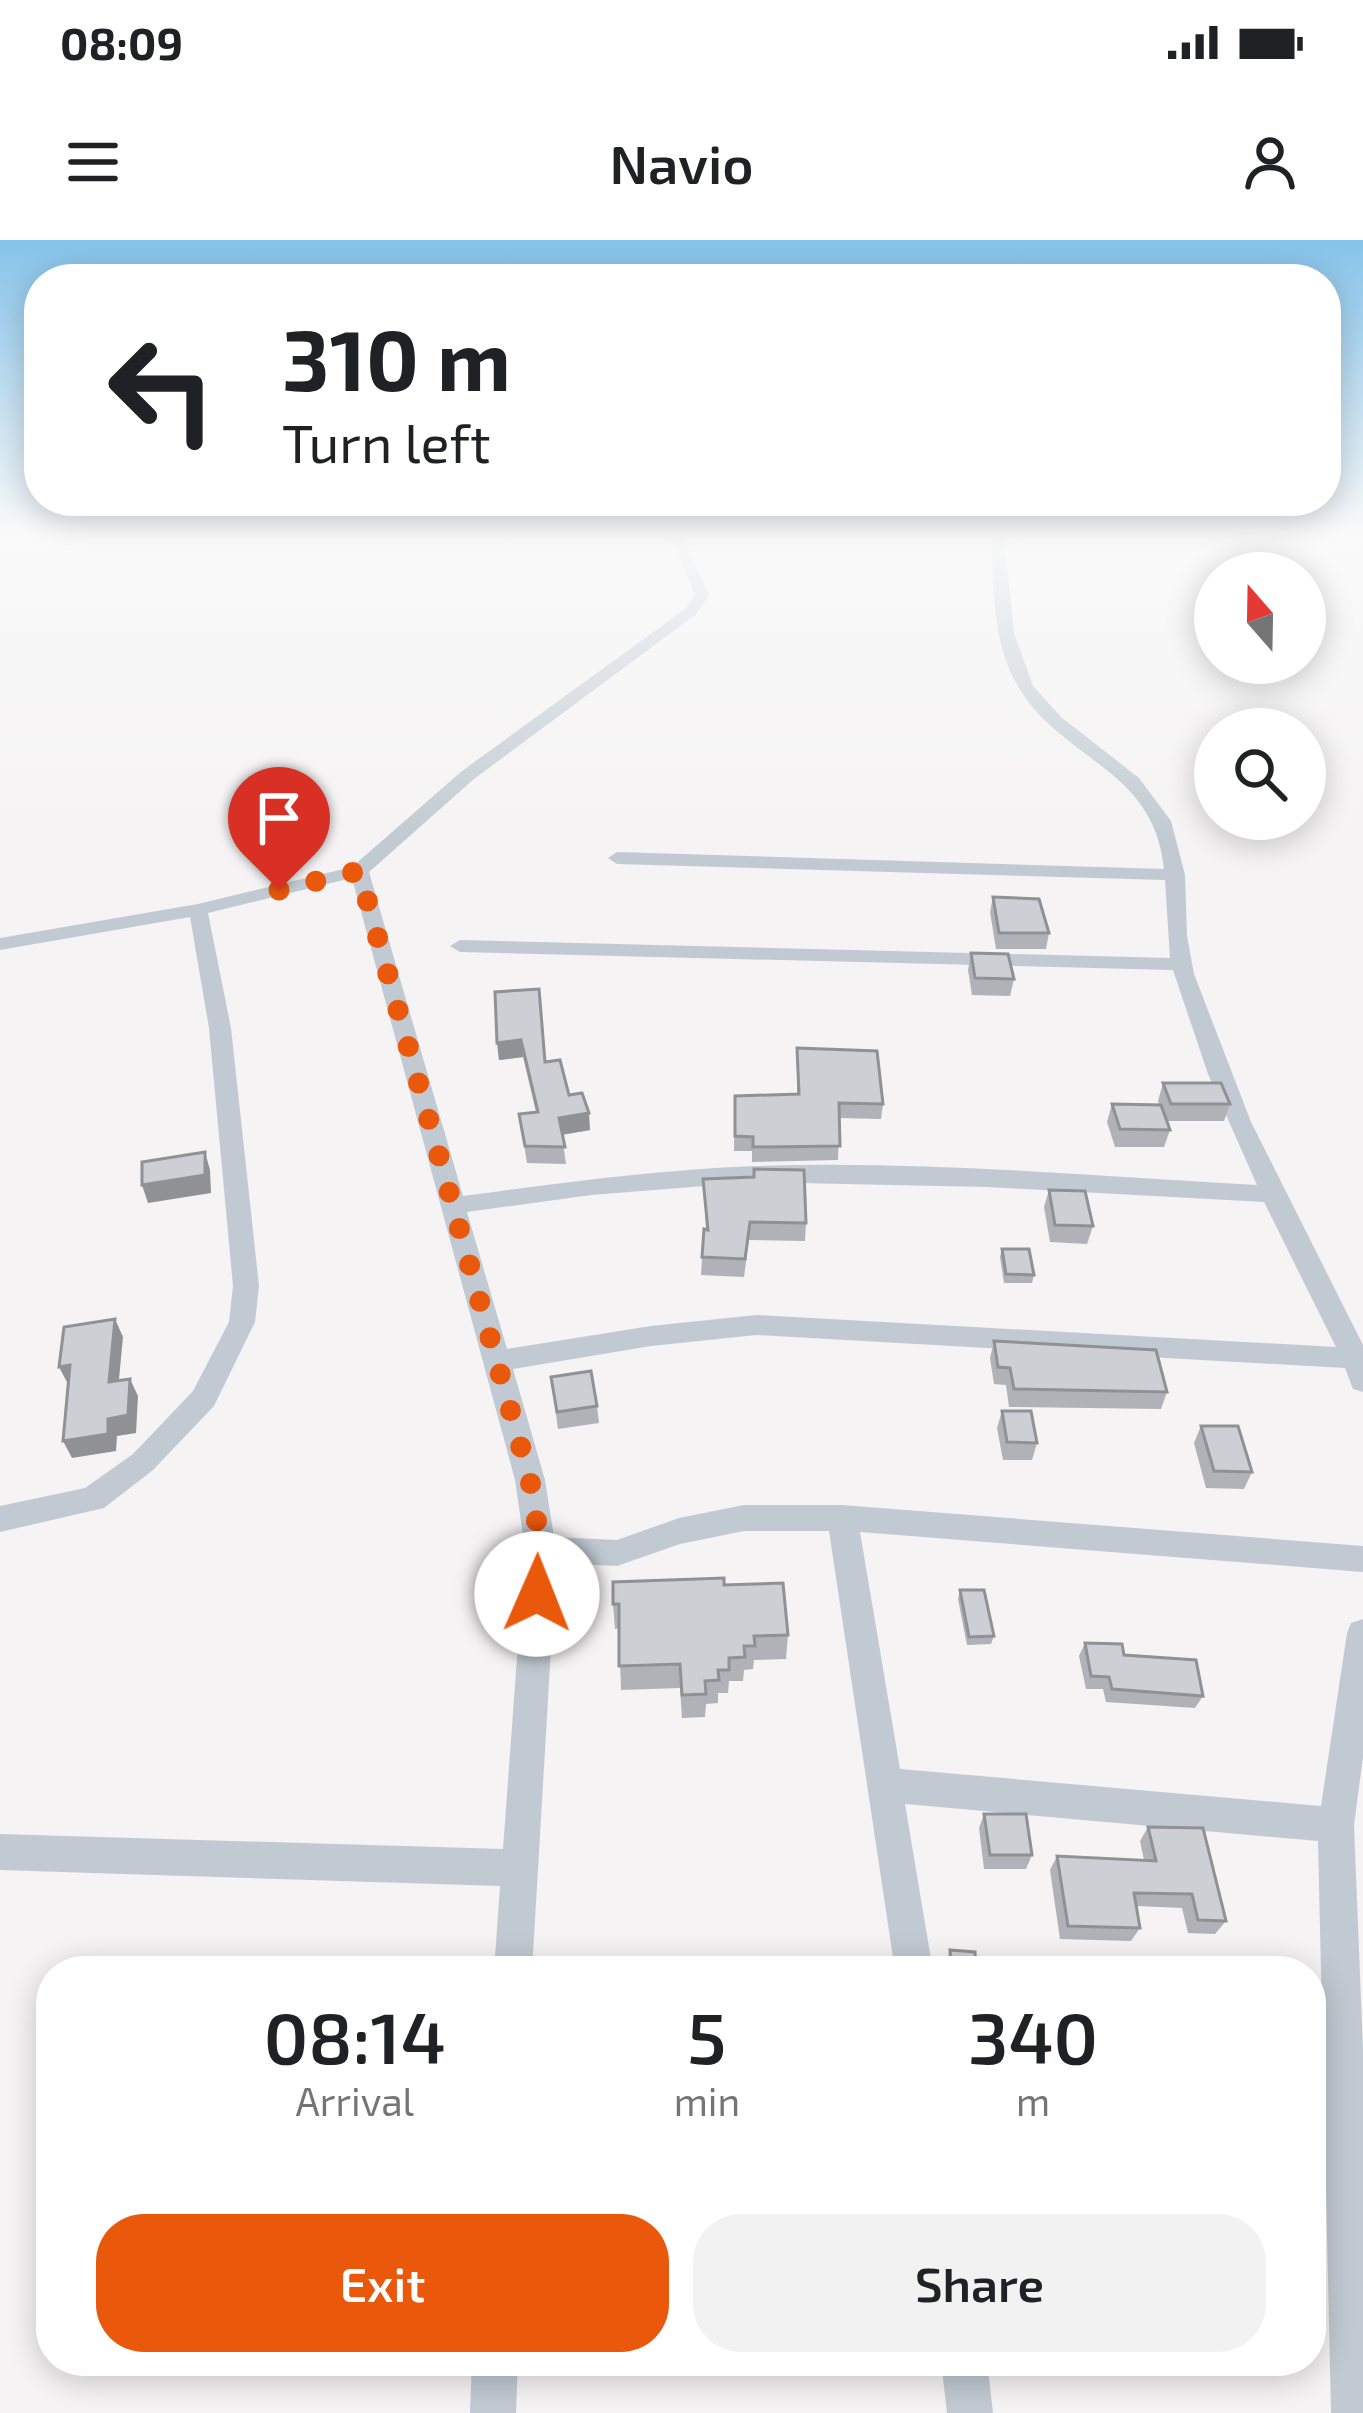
<!DOCTYPE html>
<html lang="en">
<head>
<meta charset="utf-8">
<style>
  :root { --surface:#fff; --page:#f2f2f2; --text:#202124; --muted:#757577; --accent:#ea580c }
  body { margin:0; font-family:"Exo 2",sans-serif; background:var(--page); color:var(--text); height:100vh; display:flex; flex-direction:column; font-size:45px; white-space:nowrap }
  * { box-sizing:border-box; margin:0 }
  p { font-size:39px; color:var(--muted) }
  .icon { flex:none; width:66px; height:66px; fill:none; stroke:currentColor; stroke-width:2; stroke-linecap:round; stroke-linejoin:round }
  .map { position:relative; flex:1; overflow:hidden }
  .sheet { position:absolute; left:36px; top:1716px; width:1290px; height:420px; display:flex; flex-direction:column; background:var(--surface); border-radius:48px; box-shadow:0 6px 30px #0003 }
  .sheet>* { flex:none }
  .top-card { position:absolute; left:24px; top:24px; width:1317px; height:252px; border-radius:48px; box-shadow:0 6px 30px #0003; background:#fff; color:var(--text); overflow:hidden }
  .needle { width:78px; rotate:340deg }
  .tools { position:absolute; left:1194px; top:312px; display:grid; gap:24px }
  .tools a { display:grid; place-items:center; width:132px; height:132px; border-radius:50%; background:var(--surface); box-shadow:0 6px 30px #0003; font-size:60px }
  .pin { position:absolute; display:grid; place-items:center; width:102px; height:102px; color:#fff; margin:-123px -51px; border-radius:50% 50% 50% 0; rotate:-45deg; box-shadow:0 0 12px #0007 }
  .pin .icon { rotate:45deg }
  .me { position:absolute; width:132px; margin:-66px; rotate:1deg; stroke-linejoin:round; filter:drop-shadow(0 0 9px #0008) }
  .turn { display:flex; align-items:center; gap:42px; height:252px; padding:0 60px; font-size:54px }
  .turn .icon { width:156px; height:156px; stroke-width:2.5 }
  .turn b { display:block; font-size:84px; line-height:102px }
  .eta { display:flex; justify-content:space-evenly; align-items:center; height:204px; text-align:center }
  .eta b { font-size:72px; font-weight:600; line-height:84px }
  .cta { display:flex; gap:24px; margin-top:auto; padding:24px 60px }
  .cta a { flex:1; height:138px; border-radius:48px; background:var(--accent); color:#fff; font-size:48px; font-weight:600; line-height:138px; text-align:center }
  .cta a+a { background:var(--page); color:var(--text) }
  .status { display:flex; justify-content:space-between; align-items:center; height:84px; padding:0 60px; background:var(--surface); direction:ltr }
  .status svg { height:33px; fill:currentColor }
  header { display:flex; justify-content:space-between; align-items:center; height:156px; padding:0 60px; background:var(--surface); font-size:54px; font-weight:600 }
  .map>svg:first-child { display:block }
  .lines { fill:none; stroke-linecap:round; stroke-linejoin:round }
  .street { fill:#c1cad2; fill-rule:evenodd }
  .wall { fill:#b0b2b7 }
  .shaded-wall { fill:#909195 }
  .building { fill:#cdcfd5; stroke:#909195; stroke-width:3 }
  .route { stroke:#ea580c; stroke-width:21; stroke-dasharray:0 37.8 }
</style>
</head>
<body>
<div class="status"><b>08:09</b><svg viewBox="0 0 49 12"><path d="M0 12V9h3v3zM5 12V6h3v6zM10 12V3h3v9zM15 12V0h3v12zM26 1h20v11H26zM47 4h2v5h-2z"/></svg></div>
<header><svg class="icon" aria-label="menu" viewBox="0 0 24 24"><path d="M4 6h16M4 12h16M4 18h16"/></svg>Navio<svg class="icon" aria-label="person" viewBox="0 0 24 24"><circle cx="12" cy="8" r="4"/><path d="M4 21q1-7 8-7t8 7"/></svg></header>
<div class="map">
<svg width="1363" height="2173" viewBox="0 0 1363 2173">
  <rect width="100%" height="100%" fill="#f5f3f3"/>
  <g class="lines">
    <path class="street" d="M670 296H682L709 355 695 375 474 539 369 632 463 956C559 943 656 930 754 926 921 920 1090 936 1257 945L1208 834 1173 730 460 712 450 706 460 700 1170 718 1165 640 617 624 608 618 617 612 1164 629C1154 528 1064 522 1019 448 992 404 993 346 992 296H1004L1014 393 1033 446 1061 477 1139 538 1171 581 1185 635 1187 696 1194 734 1251 882 1363 1105V1152L1353 1149 1345 1128 756 1095 651 1106 513 1129 545 1240 554 1297 617 1300 679 1278 744 1265H842L1363 1306V1332L860 1292 900 1529 1321 1566 1347 1393 1351 1383 1363 1379V1517L1354 1585 1363 1810V2173H1331L1326 1949 1311 1948V1906L1325 1907 1318 1601 905 1564 933 1731H895L829 1291H744L680 1304 617 1326 556 1323 532 1731H494L500 1646 0 1630V1594L503 1609 525 1309 515 1240 352 638 208 673 231 788 259 1046 255 1082 214 1166 153 1230 104 1268 0 1292V1266L85 1248 133 1214 193 1151 229 1082 233 1046 209 788 190 677 0 710V698L198 664 352 627 462 531 685 369 695 355ZM755 942 987 947 1264 962 1336 1107 756 1075 651 1086 507 1109 467 972 591 955Z
      M472 2121H518L516 2173H470Z
      M941 2121H987L993 2173H947Z"/>
  </g>
  <path class="wall" d="M993 657 1049 693 1046 709H996L990 672Z
    M971 713 1014 739 1010 756 972 755 968 730Z
    M495 752 569 855 590 890 562 895 566 924 527 923 519 874 536 872 523 817 499 820Z
    M797 808 883 864 881 879 839 878 838 920 752 922V911H734L735 856 797 854Z
    M1163 843 1230 864 1224 881H1167L1170 890 1164 907H1115L1107 882 1112 864 1159 865 1158 861Z
    M703 939 806 983 805 1001 749 1000 744 1037 701 1035 704 989H706Z
    M1049 950 1093 986 1087 1004 1050 1002 1044 967Z
    M1002 1009 1034 1035 1032 1043H1004L1000 1017Z
    M994 1101 1167 1152 1161 1169 1009 1167 1006 1145 994 1144 990 1118Z
    M551 1137 597 1166 599 1183 558 1189Z
    M1002 1171 1037 1203 1032 1220H1003L997 1188Z
    M1201 1186 1252 1232 1244 1249 1206 1248 1194 1203Z
    M724 1345 788 1395 786 1419 754 1420 753 1429 744 1430 743 1441H729L728 1453H718V1463L706 1464 705 1477 682 1478 680 1448 621 1450 619 1388 615 1389 613 1364Z
    M960 1350 994 1396 991 1404 967 1405 958 1359Z
    M1085 1403 1124 1415 1203 1456 1195 1468 1106 1462 1103 1449H1086L1079 1416Z
    M984 1574 1032 1615 1026 1629H984L979 1588Z
    M1148 1587 1226 1681 1215 1694 1188 1693 1182 1668 1136 1666 1140 1688 1131 1701 1060 1699 1050 1630 1057 1616 1144 1620 1140 1601Z"/>
  <path class="shaded-wall" d="M521 800 523 817 499 820 497 803Z
    M589 873 590 890 560 895 559 878Z
    M205 912 210 930 211 953 148 963 142 945Z
    M115 1079 123 1097 117 1160 109 1142Z
    M70 1125 68 1144 59 1127Z
    M130 1139 138 1156 136 1193 117 1196 116 1211 72 1218 63 1201 108 1179Z"/>
  <path class="building" d="M993 657 1039 659 1049 693H999Z
    M971 713 1008 714 1014 739 975 738Z
    M539 749 545 822 560 820 569 855 582 853 589 873 559 878 565 907 525 906 519 874 538 872 521 800 497 803 495 752Z
    M797 808 877 811 883 864 839 863 840 906 753 907V897L735 896V856L799 854Z
    M1163 843H1221L1230 864H1171Z
    M1112 864 1161 865 1170 890 1120 889Z
    M205 912V935L142 945V922Z
    M754 929 804 930 806 983 750 982 745 1019 702 1017 704 989 708 990 703 939 754 937Z
    M1049 950 1085 951 1093 986 1055 985Z
    M1002 1009H1029L1034 1035 1006 1034Z
    M115 1079 109 1142 130 1139 128 1175 108 1179V1194L63 1201 70 1125 59 1127 64 1087Z
    M994 1101 1156 1110 1167 1152 1014 1149 1010 1128 998 1127Z
    M591 1131 597 1166 557 1172 551 1137Z
    M1002 1171H1031L1037 1203 1007 1202Z
    M1201 1186H1238L1252 1232 1214 1231Z
    M724 1338V1345L783 1343 788 1395 754 1396 755 1406H744L745 1417 729 1418V1430H718L719 1440 705 1441 706 1454 682 1455 680 1424 619 1426V1364H613V1342Z
    M960 1350H984L994 1396 969 1397Z
    M1085 1403 1122 1404 1124 1415 1196 1420 1203 1456 1112 1449 1109 1437 1091 1436Z
    M984 1574H1026L1032 1615H990Z
    M1148 1587 1203 1588 1226 1681 1198 1680 1192 1654 1134 1653 1140 1688 1068 1686 1057 1616 1156 1621Z
    M950 1710 975 1712 976 1731H951Z"/>
  <linearGradient id="sky" x2="0" y2="1"><stop stop-color="#85c3ea"/><stop offset="0.49" stop-color="#fafafa"/><stop offset="1" stop-color="#fafafa" stop-opacity="0"/></linearGradient>
  <rect width="1363" height="600" fill="url(#sky)"/>
  <g class="lines">
    <path class="route" d="M279 650 359 631 530 1240 541 1309 537 1354"/>
  </g>
</svg>
<div class="tools">
<a><svg class="needle" viewBox="-14 -14 28 28"><path d="M0-13l5 13h-10z" fill="#e53935"/><path d="M0 13l5-13h-10z" fill="#757577"/></svg></a>
<a><svg class="icon" aria-label="search" viewBox="0 0 24 24"><circle cx="10" cy="10" r="6"/><path d="M15 15l6 6"/></svg></a>
</div>
<div class="pin" style="left:279px;top:650px;background:#d93025"><svg class="icon" aria-label="arrive" viewBox="0 0 24 24"><path d="M6 21V4h12l-3 4 3 4H6"/></svg></div>
<svg class="me" style="left:537px;top:1354px" viewBox="-20 -20 40 40"><circle r="19" fill="#fff"/><path d="M0-13L10 11 0 6-10 11z" fill="#ea580c"/></svg>
<div class="top-card">
<div class="turn"><svg class="icon" aria-label="left" viewBox="0 0 24 24"><path d="M17 20v-9H6M10 6l-5 5 5 5"/></svg><div><b>310 m</b>Turn left</div></div>
</div>
<section class="sheet">
<div class="eta">
<div><b>08:14</b><p>Arrival</p></div>
<div><b>5</b><p>min</p></div>
<div><b>340</b><p>m</p></div>
</div>
<div class="cta"><a>Exit</a><a>Share</a></div>
</section>
</div>
</body>
</html>
